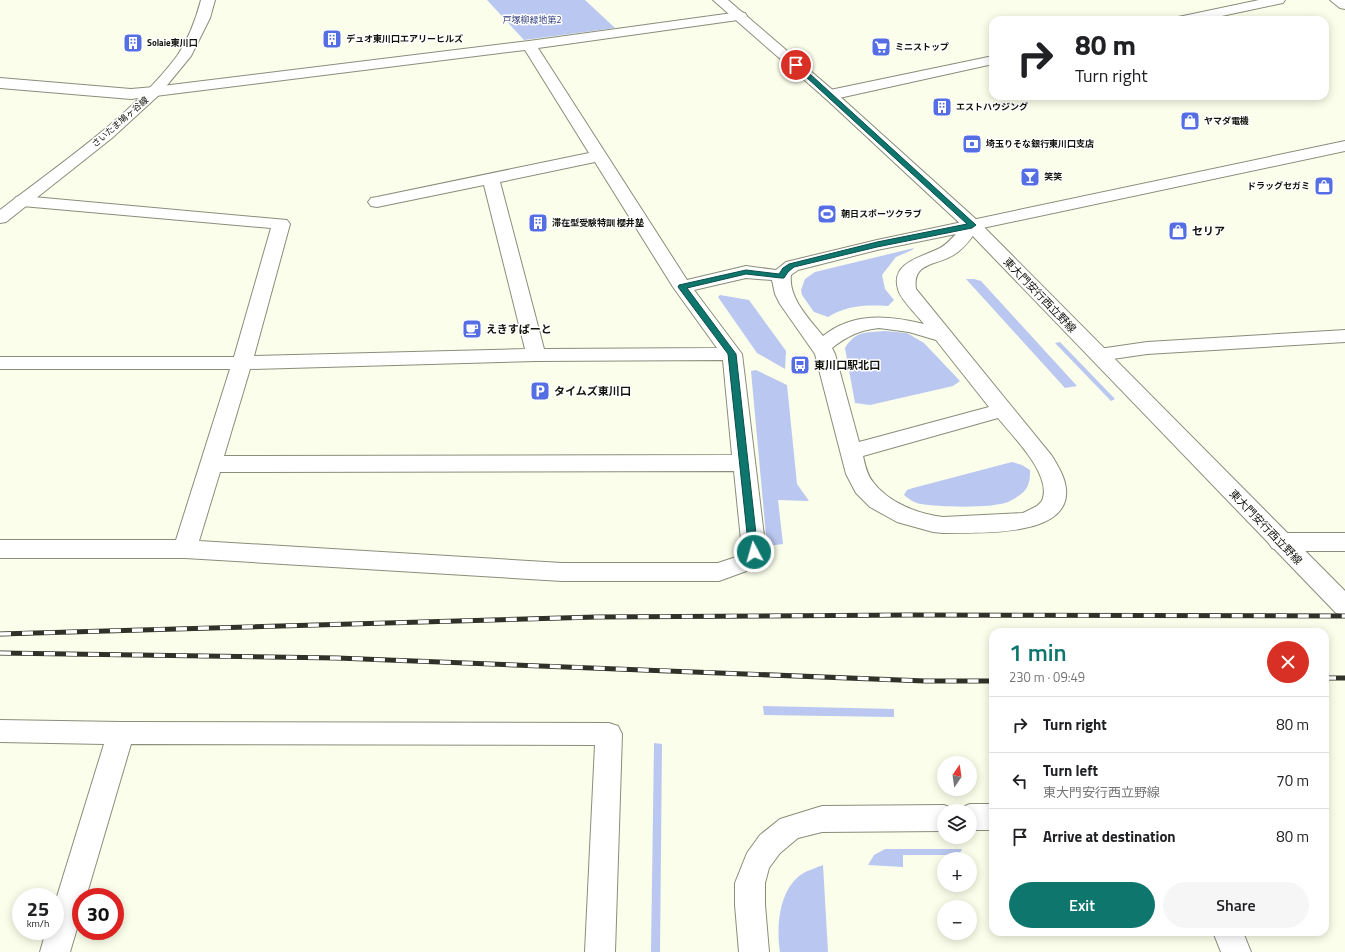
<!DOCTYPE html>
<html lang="en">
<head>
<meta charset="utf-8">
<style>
  :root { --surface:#fff; --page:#f6f6f6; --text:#202124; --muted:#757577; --line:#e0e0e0; --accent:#0f766e }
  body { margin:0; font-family:"Titillium Web","Noto Sans JP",sans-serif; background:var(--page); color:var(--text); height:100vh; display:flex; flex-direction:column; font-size:15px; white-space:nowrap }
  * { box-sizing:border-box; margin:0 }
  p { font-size:13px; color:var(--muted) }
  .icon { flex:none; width:22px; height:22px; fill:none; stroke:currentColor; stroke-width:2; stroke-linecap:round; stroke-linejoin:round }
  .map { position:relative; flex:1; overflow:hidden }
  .panel { position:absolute; left:989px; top:628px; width:340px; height:308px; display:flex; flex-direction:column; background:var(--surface); border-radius:12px; box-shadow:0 2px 10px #0003 }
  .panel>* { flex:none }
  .top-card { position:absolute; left:989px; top:16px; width:340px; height:84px; border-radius:12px; box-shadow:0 2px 10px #0003; background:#fff; color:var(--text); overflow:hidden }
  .needle { width:26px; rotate:13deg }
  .buttons { position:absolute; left:937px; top:756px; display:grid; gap:8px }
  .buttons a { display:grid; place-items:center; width:40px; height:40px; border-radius:50%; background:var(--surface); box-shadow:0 2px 10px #0003; font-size:20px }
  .speed { position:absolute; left:12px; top:888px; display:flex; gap:8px; font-size:20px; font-weight:700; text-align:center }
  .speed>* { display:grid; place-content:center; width:52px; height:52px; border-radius:50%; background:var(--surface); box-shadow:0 2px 10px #0003; line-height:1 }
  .speed small { font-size:10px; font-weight:400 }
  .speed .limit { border:6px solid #d22; background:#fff; color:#111 }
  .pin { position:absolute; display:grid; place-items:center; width:34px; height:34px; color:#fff; margin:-17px; border:2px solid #fff; border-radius:50%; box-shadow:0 1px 4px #0007 }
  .me { position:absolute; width:44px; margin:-22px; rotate:354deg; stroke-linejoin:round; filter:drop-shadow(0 0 3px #0008) }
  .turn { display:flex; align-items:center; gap:14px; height:84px; padding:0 20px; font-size:18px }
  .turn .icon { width:52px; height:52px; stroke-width:2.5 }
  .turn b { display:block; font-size:28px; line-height:34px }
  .round { display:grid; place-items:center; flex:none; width:42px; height:42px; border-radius:21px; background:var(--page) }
  .head { display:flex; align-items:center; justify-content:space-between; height:68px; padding:0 20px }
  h1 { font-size:24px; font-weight:600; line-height:30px; color:var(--accent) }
  .cta { display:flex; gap:8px; margin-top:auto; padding:8px 20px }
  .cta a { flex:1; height:46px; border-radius:24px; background:var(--accent); color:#fff; font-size:16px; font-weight:600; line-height:46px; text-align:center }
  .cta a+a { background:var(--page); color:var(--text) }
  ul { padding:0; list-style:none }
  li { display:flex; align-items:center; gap:12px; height:56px; padding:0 20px; border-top:1px solid var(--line) }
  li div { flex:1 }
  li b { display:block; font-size:15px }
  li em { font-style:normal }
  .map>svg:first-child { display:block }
  .green { fill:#bac7f0 }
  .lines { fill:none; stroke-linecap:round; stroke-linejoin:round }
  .minor-casing { stroke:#8a8d7b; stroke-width:2 }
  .major-casing { stroke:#8a8d7b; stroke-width:2 }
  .minor { fill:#fff; fill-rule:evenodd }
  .major { fill:#fff; fill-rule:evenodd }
  .rail-casing { stroke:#303129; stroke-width:5 }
  .rail { stroke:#fff; stroke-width:3.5; stroke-dasharray:11; stroke-linecap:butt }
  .route { fill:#0f766e; stroke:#0a4d48 }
  .labels { text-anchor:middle; stroke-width:3; stroke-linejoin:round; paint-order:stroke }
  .far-park-label { font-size:9px; fill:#2c3a76; stroke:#fff }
  .far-poi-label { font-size:9px; font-weight:bold; fill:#12130c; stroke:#fff; text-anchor:start }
  .far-street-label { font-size:9px; fill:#12130c; stroke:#fff }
  .poi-label { font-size:11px; font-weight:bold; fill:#12130c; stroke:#fff; text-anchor:start }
  .street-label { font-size:11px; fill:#12130c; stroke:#fff }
</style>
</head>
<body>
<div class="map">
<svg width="1345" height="952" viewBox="0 0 1345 952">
  <rect width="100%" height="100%" fill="#fafeea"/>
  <path class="green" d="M487 0H585L615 28 524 40Z
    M914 248 912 250 896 257 882 275 885 289 894 300 888 306C865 305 848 305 828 317L814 312 802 295 801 290 805 279 815 272Z
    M966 279H974L981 281 1077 386 1065 388Z
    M720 295 749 300 786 351 785 369 757 353 718 297Z
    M885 331 907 333 924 343 960 381 953 386 870 405 855 403 845 348C856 330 866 333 885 331Z
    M1060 342 1115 399 1111 401 1055 343Z
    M756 370 787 385 797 484 809 501 778 500 783 544 767 546 751 371Z
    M1012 462 1022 465 1030 470C1030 475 1030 481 1028 485 1026 492 1016 498 1010 501 995 509 938 507 921 504 914 503 909 499 904 495L907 490 913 488Z
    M763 706 894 709V717L764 715Z
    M654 743 662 744 660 952H651Z
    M885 849H962L959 855H903V867L868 865 874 855Z
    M823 865 828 952H780C776 927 779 889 802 874 808 870 816 868 823 865Z"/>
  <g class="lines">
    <g class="minor-casing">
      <path id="minor" d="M1259 0H1285L1283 3 1278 4 1203 20H1176L1178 17 1183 16Z
        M1330 0H1345V9L1340 8Z
        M740 12 745 13 747 16 745 19 538 48 687 280 746 266 776 270 786 262 877 240 1345 141V151L978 229C971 238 965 248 955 254 938 266 912 261 916 289L1052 456C1058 466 1065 477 1066 489 1071 539 974 532 943 533L933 532 897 522 870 507 856 493 846 474 815 354 780 304 775 294 772 280 746 278 694 290 742 354 766 552 752 569 719 581H562L185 558H0V540H176L230 369H0V357H234L271 228 22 206 16 205 13 201 16 197 22 196 287 220 290 224 254 356 525 349 484 185 377 207 371 206 368 202 371 198 377 197 589 153 525 50 131 99 0 88V78L131 89 154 87 529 41ZM595 162 673 287 717 348 544 349 500 182ZM956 234C951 239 946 245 940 248 923 257 890 262 898 289 900 299 917 315 924 324 889 315 852 312 823 336 810 320 788 298 791 275L798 270 877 250ZM879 328 909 332 936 340 989 407 859 442 835 354 832 348C847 336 860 330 879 328ZM723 360 732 455 224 456 250 369 536 361ZM998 418C1013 437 1053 475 1042 501L1037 506 1023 513 943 517C918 514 889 503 873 482 867 475 865 465 863 456ZM734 471 742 550 736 557 718 563H562L199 541 220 472Z
        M993 56V64L830 100 825 98 822 95 825 92 830 90Z
        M1345 330V342L1147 354 1099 361 1092 359 1089 355 1092 351 1099 349 1147 342Z
        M1280 533H1345V551H1280L1272 548 1268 542 1272 536Z
        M0 720 121 722 609 723 618 726 622 734 615 952H585L595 745 131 744 86 897H81V915L70 952H40L46 931H55V903L104 744 0 742Z
        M970 804H993V830H970V811H959L960 808Z
        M944 805 954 809 955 811H944V831L822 832 798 838 780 853 769 868 765 883V905L769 952H739L735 905V883L747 853 760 835 780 819 822 806Z
        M1213 932H1243L1251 952H1221Z"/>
    </g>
    <g class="major-casing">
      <path id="major" d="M201 0H215L210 18 191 56 159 95 112 138 6 222 0 223V210C58 165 133 115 177 56 188 40 196 19 201 0Z
        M713 0H728L835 92 978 221 1345 591V615L1336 613 966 229 825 98Z"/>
    </g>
    <use href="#minor" class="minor"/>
    <use href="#major" class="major"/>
    <g class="rail-casing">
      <path id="rail" d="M0 634 596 617 910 615 1345 616
        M0 653 337 658 925 681H993
        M1325 678H1345"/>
    </g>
    <use href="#rail" class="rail"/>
  </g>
  <path class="route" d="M794 64H799L976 225 972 228 877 247 794 267 788 272 784 278H781L746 274 687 288 736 354 758 552 757 555H750L749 552 728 354 678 287 679 285 746 270 779 274 783 268 789 264 877 242 967 224 794 66Z"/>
  <defs>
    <g id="building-square" transform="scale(1)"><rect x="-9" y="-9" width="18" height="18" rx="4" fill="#556ee4" stroke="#fff"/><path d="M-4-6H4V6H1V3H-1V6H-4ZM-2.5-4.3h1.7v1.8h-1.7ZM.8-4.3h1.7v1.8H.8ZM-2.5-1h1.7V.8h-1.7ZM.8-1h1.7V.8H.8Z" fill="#fff"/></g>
    <g id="supermarket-square" transform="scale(1)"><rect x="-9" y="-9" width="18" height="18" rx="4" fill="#556ee4" stroke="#fff"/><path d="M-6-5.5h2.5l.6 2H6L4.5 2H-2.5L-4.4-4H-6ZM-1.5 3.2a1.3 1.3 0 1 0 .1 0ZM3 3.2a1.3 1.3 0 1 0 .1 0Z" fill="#fff"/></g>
    <g id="shop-square" transform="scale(1)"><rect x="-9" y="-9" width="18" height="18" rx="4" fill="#556ee4" stroke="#fff"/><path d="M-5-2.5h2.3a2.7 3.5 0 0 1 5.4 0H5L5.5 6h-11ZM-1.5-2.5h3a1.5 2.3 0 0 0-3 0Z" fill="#fff"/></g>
    <g id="bank-square" transform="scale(1)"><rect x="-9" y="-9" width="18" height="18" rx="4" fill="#556ee4" stroke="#fff"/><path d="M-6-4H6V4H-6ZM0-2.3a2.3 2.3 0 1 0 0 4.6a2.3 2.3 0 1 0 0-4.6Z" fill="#fff"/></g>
    <g id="bar-square" transform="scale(1)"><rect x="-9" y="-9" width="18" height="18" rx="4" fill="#556ee4" stroke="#fff"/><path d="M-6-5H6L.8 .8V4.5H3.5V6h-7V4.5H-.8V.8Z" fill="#fff"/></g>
    <g id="stadium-square" transform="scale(1)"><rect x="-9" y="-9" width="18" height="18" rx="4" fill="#556ee4" stroke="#fff"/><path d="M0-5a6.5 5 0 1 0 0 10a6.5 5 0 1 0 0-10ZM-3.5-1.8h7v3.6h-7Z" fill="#fff"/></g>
    <g id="cafe-square" transform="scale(1)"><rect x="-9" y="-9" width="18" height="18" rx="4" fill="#556ee4" stroke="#fff"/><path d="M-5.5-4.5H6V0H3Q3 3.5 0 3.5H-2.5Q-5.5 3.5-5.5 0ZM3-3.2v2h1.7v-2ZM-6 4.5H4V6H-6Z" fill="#fff"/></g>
    <g id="bus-square" transform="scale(1)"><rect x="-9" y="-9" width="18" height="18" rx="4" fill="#556ee4" stroke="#fff"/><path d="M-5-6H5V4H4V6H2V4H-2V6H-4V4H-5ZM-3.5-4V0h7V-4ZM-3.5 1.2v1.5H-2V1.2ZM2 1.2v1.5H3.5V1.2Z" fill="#fff"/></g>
    <g id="parking-square" transform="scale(1)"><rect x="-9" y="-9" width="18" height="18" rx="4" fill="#556ee4" stroke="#fff"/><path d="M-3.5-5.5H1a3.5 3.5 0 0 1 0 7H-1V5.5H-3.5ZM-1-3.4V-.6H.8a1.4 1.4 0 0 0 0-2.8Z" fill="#fff"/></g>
  </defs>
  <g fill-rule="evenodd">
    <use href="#building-square" x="332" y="39"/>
    <use href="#building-square" x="133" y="43"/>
    <use href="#supermarket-square" x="881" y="47"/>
    <use href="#building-square" x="942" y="107"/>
    <use href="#shop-square" x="1190" y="121"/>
    <use href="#bank-square" x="972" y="144"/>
    <use href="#bar-square" x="1030" y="177"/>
    <use href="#shop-square" x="1324" y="186"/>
    <use href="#stadium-square" x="827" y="214"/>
    <use href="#building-square" x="538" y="223"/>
    <use href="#shop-square" x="1178" y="231"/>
    <use href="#cafe-square" x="472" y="329"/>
    <use href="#bus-square" x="800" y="365"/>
    <use href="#parking-square" x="540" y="391"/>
  </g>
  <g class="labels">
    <g class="far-park-label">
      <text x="532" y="23">戸塚柳緑地第2</text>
    </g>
    <g class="far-poi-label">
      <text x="346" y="42">デュオ東川口エアリーヒルズ</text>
      <text x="147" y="46">Solaie東川口</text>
      <text x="895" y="50">ミニストップ</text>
      <text x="956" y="110">エストハウジング</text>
      <text x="1204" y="124">ヤマダ電機</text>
      <text x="986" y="147">埼玉りそな銀行東川口支店</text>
      <text x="1044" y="180">笑笑</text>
      <text x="1310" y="189" text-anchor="end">ドラッグセガミ</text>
      <text x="841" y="217">朝日スポーツクラブ</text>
      <text x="552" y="226">滞在型受験特訓 櫻井塾</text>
    </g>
    <g class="far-street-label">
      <text transform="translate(120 122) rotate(-41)" y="3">さいたま鳩ヶ谷線</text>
    </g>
    <g class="poi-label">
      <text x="1192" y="235">セリア</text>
      <text x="486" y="333">えきすぱーと</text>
      <text x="814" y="369">東川口駅北口</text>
      <text x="554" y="395">タイムズ東川口</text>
    </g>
    <g class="street-label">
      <text transform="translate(1040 295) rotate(46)" y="4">東大門安行西立野線</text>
      <text transform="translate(1266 527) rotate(46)" y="4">東大門安行西立野線</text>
    </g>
  </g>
</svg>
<div class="buttons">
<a><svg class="needle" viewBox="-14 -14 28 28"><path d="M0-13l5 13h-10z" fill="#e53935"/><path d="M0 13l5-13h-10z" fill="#757577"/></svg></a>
<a><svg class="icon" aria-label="layers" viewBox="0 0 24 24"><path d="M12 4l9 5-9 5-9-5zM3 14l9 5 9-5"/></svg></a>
<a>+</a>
<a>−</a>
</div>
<div class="speed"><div>25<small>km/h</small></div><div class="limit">30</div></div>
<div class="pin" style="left:796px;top:65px;background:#d93025"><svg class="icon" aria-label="arrive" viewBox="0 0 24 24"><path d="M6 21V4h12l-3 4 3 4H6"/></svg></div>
<svg class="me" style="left:754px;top:552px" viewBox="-20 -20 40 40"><circle r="17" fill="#0f766e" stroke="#fff" stroke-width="3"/><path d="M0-11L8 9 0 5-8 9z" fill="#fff"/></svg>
<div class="top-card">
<div class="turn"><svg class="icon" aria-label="right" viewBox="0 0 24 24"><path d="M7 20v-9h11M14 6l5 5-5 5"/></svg><div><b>80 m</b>Turn right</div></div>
</div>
<section class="panel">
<div class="head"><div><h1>1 min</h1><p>230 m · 09:49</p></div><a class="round" style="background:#d93025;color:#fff"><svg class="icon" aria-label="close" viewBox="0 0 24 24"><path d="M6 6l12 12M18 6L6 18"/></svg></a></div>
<ul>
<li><svg class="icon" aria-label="right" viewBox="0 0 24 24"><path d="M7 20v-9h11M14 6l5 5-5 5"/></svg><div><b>Turn right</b></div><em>80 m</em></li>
<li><svg class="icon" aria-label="left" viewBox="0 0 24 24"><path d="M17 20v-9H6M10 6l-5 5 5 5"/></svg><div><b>Turn left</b><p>東大門安行西立野線</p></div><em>70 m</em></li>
<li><svg class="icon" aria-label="arrive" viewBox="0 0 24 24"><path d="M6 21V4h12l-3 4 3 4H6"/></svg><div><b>Arrive at destination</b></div><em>80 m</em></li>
</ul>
<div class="cta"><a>Exit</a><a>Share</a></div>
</section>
</div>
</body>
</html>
